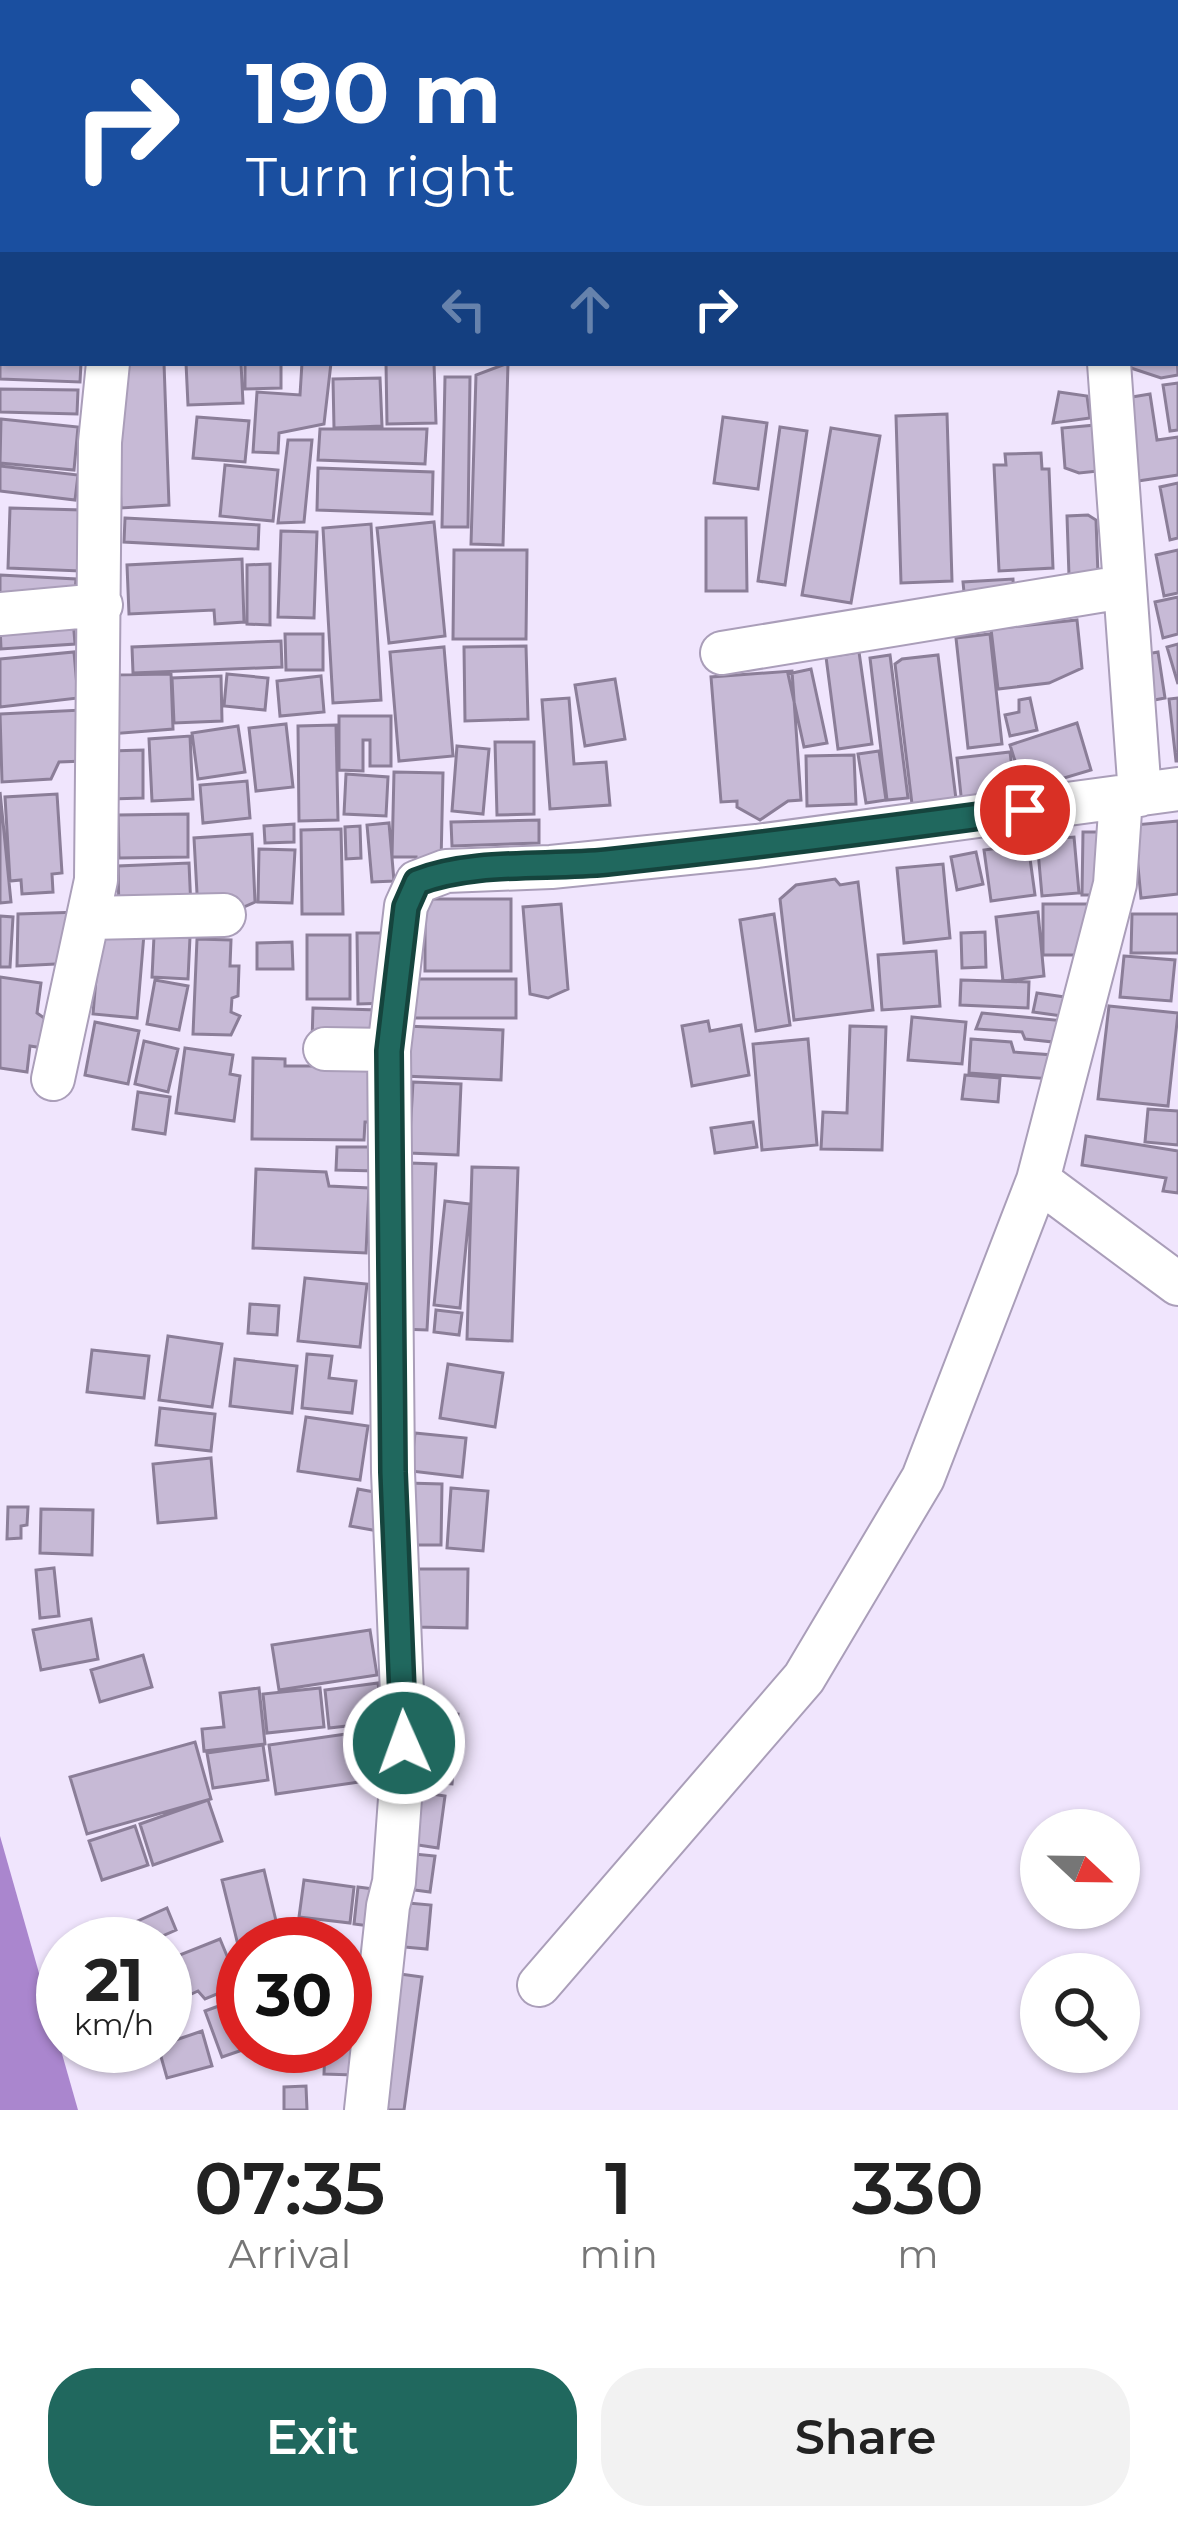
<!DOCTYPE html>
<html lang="en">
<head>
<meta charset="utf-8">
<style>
  :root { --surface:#fff; --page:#f2f2f2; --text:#222; --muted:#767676; --accent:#20685e }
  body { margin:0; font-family:Montserrat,sans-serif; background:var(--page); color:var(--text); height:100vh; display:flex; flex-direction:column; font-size:45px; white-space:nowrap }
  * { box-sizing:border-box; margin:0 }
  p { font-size:39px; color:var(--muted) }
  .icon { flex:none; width:66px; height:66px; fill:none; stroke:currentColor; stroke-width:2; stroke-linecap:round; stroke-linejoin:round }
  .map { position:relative; height:2110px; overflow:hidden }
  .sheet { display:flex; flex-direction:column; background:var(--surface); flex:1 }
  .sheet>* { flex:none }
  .banner { position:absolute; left:0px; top:0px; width:1179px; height:366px; box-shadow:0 3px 9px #0004; background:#1a4fa0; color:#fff; overflow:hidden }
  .needle { width:78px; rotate:112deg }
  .buttons { position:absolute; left:1020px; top:1809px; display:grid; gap:24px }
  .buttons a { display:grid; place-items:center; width:120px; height:120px; border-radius:50%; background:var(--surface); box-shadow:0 3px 9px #0004; font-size:60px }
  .speed { position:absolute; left:36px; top:1917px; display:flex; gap:24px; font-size:60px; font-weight:700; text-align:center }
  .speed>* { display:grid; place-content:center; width:156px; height:156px; border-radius:50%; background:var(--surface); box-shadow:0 3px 9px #0004; line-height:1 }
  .speed small { font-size:30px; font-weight:400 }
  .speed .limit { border:18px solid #d22; background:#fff; color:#111 }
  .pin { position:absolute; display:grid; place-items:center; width:102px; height:102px; color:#fff; margin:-51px; border:6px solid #fff; border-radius:50%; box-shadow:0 3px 12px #0007 }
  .me { position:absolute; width:132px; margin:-66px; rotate:358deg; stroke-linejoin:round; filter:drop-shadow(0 0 9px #0008) }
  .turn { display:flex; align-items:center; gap:42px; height:252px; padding:0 48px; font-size:54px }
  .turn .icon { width:156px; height:156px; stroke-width:2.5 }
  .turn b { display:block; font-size:84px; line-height:102px }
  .lanes { display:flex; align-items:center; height:114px; padding:0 48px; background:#0003; justify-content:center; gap:60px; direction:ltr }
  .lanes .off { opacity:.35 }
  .eta { display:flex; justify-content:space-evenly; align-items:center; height:204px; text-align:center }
  .eta b { font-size:72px; font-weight:600; line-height:84px }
  .cta { display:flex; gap:24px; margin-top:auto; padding:24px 48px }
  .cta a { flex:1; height:138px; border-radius:48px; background:var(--accent); color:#fff; font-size:48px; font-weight:600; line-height:138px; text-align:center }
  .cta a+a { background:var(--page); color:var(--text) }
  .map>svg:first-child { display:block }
  .water { fill:#aa86ce }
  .building { fill:#c7bad6; stroke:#8b7e98; stroke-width:3 }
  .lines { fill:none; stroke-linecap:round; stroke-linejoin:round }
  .minor-casing { stroke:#aa9eb9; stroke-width:46 }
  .minor { stroke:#fff; stroke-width:42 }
  .route-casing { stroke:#15443d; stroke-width:30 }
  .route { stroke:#20685e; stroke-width:21 }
</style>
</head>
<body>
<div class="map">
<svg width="1178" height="2110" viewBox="0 0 1178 2110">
  <rect width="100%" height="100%" fill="#f0e5fd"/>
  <path class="water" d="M0 1836 78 2110H0Z"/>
  <path class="building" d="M0 0H100L3 3V19Z
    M260 0H414L260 3Z
    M1176 334 1178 375 1161 378 1131 368 1130 363H1176Z
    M0 355 3 363H81L80 382 0 379Z
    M116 363H164L169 505 121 508Z
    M186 363H241L243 403 188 405Z
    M245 363H281V388L245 389Z
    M302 363H331L324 424 279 433 278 453 253 452 257 392 300 395Z
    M386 363H434L436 423 387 424Z
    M508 363 503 545 471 544 476 375Z
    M445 377H470L468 527H442Z
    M380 378 382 426 334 428 333 379Z
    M1178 383V430L1170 431 1163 385Z
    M0 389 78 390 77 414 0 412Z
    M1059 392 1087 396 1090 418 1053 423Z
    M1150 394 1157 440 1178 437V475L1138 481 1126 398Z
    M947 414 952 581 901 583 896 416Z
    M197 417 249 421 245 462 193 458Z
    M723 417 767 423 758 489 714 483Z
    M1 419 78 427 74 470 0 463Z
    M1096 425 1099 471 1079 473 1065 468 1062 428Z
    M780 427 807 431 785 585 758 581Z
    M831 428 880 436 851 603 802 595Z
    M320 429H427L425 464 318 460Z
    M288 440H312L304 522 278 523Z
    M1041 453 1042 469H1049L1053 568 999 571 994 465H1006L1005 454Z
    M225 465 278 470 273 521 220 516Z
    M0 466 78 475 75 500 0 491Z
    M318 468 433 472 432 514 317 510Z
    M1178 483V538L1170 540 1160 487Z
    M10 508 82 510 80 571 8 568Z
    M1088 515 1096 520 1098 575 1069 576 1067 516Z
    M125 518 259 525 258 549 124 542Z
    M706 518H746L747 591H706Z
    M434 522 445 636 389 643 377 528Z
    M371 524 381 700 333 703 323 528Z
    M281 531 317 532 314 618 278 617Z
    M454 550H527L526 639H453Z
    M1178 550V593L1164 596 1156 555Z
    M242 559 244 622 215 624 214 610 129 614 127 565Z
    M270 564V625L247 624V565Z
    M0 575 76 579 74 606 0 602Z
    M1013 579 1014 600 965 603 963 582Z
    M1178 597V634L1163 638 1155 602Z
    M73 619 75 644 1 649 0 625Z
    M1077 620 1082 668 1049 683 998 689 991 629Z
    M285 634H323V670H286Z
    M990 634 1002 744 968 748 956 638Z
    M281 641 282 667 133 673 132 647Z
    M1178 644V684L1167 647Z
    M526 646 528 719 465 721 464 647Z
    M444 647 453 756 399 761 390 652Z
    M74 652 78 698 0 707V659Z
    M859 652 872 744 838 749 826 657Z
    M1158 652 1165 698 1149 701 1141 655Z
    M890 655 908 798 887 800 870 658Z
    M938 655 956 799 912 804 895 664 902 659Z
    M811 669 827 743 804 747 788 674Z
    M792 671 801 800 788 801 760 820 737 807V801L721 802 711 677Z
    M171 674 173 729 110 734 108 675Z
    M227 674 268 678 265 710 224 706Z
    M221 676 222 721 174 723 172 678Z
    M321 676 324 712 280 716 277 681Z
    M615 679 625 739 585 746 575 685Z
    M569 698 574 764 606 762 610 805 550 809 542 700Z
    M1030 698 1037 730 1010 736 1005 715 1019 712V700Z
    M1178 698V761H1176L1169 699Z
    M82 710 84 761 59 762 51 779 2 782 0 714Z
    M339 716H391V766H370V740H363V771L339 770Z
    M1077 723 1091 770 1024 790 1010 745Z
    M286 724 293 787 256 791 249 728Z
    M336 725 338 820 299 821 298 726Z
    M238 726 245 772 198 779 192 733Z
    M190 736 193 799 152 801 149 739Z
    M495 742H534V814L497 815Z
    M457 746 489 749 483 814 452 811Z
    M143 750V798L111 799 110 751Z
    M879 751 886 800 866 803 858 754Z
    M1010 752 1017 809 962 805 957 758Z
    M854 755 856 804 807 806 806 756Z
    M394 772 443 773 441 863H416V857H392Z
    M346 774 388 777 386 816 344 814Z
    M247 781 250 818 203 823 200 785Z
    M0 792 11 902 0 903Z
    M57 794 62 873 52 874 53 892 22 894 21 880 10 881 5 797Z
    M188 814V857L119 858 118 815Z
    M539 820V843L452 846 451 822Z
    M1178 821V894L1141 898 1134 825Z
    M389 823 394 881 372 882 367 825Z
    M294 824V842L265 843 264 826Z
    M360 826 361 858 346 859 345 827Z
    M341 829 343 914H302L301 830Z
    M1083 832H1106V895H1082Z
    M252 834 255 902 237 910 198 912 194 838Z
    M1074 837 1079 893 1042 896 1037 840Z
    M1028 844 1035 895 991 901 984 850Z
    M259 849 295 850 292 903 258 902Z
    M976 852 983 884 957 890 951 857Z
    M189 863 191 909 119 913 118 866Z
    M943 864 950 938 904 943 897 868Z
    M835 879 840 885 858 882 873 1010 794 1020 780 899 796 885Z
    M425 899H511V971H425Z
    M561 904 568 989 548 998 530 994 523 907Z
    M1043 904H1092V955H1043Z
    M81 912 75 963 17 966 18 914Z
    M1038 912 1044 976 1003 981 996 917Z
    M774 914 790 1025 756 1031 740 920Z
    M1132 914H1178V953H1131Z
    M0 916 13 917 10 967H0Z
    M100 931 144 934 137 1018 93 1014Z
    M985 932 986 967 962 968 961 933Z
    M357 933H387L389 1003 358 1004Z
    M307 935H350V999H307Z
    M154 936 190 937 188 979 152 977Z
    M197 939 231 940 230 966H239L238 996 232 998 231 1012 240 1016 231 1035 193 1034Z
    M292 942 293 969H257V943Z
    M936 951 940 1006 882 1010 878 955Z
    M1124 956 1175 960 1171 1001 1120 997Z
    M0 977 41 983 37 1013 47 1020 43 1048 30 1046 27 1072 0 1068Z
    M409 979H516V1018H408Z
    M155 980 188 986 179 1030 147 1024Z
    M961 980 1029 982 1028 1008 960 1005Z
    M1037 993 1072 998 1069 1017 1033 1012Z
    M1109 1006 1178 1013 1168 1106 1098 1099Z
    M313 1008 378 1010V1043L312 1042Z
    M982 1013 1065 1021 1063 1043 1025 1039 1022 1032 976 1029Z
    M912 1017 966 1022 962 1064 908 1060Z
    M708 1021 710 1031 741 1025 749 1075 692 1086 682 1026Z
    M95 1022 139 1031 128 1084 85 1075Z
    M405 1026 503 1030 501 1080 403 1076Z
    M850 1026 886 1027 882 1150 821 1149 823 1112 847 1113Z
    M808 1039 817 1145 762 1150 753 1044Z
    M971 1039 1011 1042 1014 1052 1053 1055 1052 1079 969 1073Z
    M144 1041 178 1049 168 1092 135 1084Z
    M185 1048 233 1055 230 1074 240 1076 234 1121 176 1113Z
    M253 1058 285 1059V1066H370L375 1122H365L364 1140 252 1139Z
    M965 1075 1000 1078 998 1102 962 1099Z
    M413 1082 461 1084 458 1155 409 1153Z
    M138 1092 170 1097 165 1134 133 1129Z
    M1148 1109 1178 1111V1145L1145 1142Z
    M753 1122 757 1147 715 1153 711 1128Z
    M1086 1136 1178 1151V1193L1163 1191 1166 1178 1082 1165Z
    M337 1147H376V1171L336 1170Z
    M410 1163 436 1164 427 1330 401 1329Z
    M472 1167 518 1168 512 1341 467 1339Z
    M256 1169 326 1172 329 1186 369 1188 366 1253 253 1248Z
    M445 1201 470 1204 460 1308 434 1305Z
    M305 1278 367 1284 360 1347 298 1341Z
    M250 1304 279 1306 277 1335 248 1333Z
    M436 1310 462 1313 459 1335 434 1332Z
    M168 1336 222 1344 212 1407 159 1400Z
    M92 1350 149 1356 144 1398 87 1392Z
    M307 1354 332 1356 329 1378 356 1381 352 1413 302 1408Z
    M235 1359 297 1366 292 1413 230 1406Z
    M448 1364 503 1373 495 1427 440 1418Z
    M160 1408 215 1414 211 1451 156 1445Z
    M306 1417 368 1426 360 1480 298 1471Z
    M415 1433 466 1438 462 1477 411 1471Z
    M211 1458 216 1518 158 1523 153 1464Z
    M406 1483 442 1484 441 1545H406Z
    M451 1488 488 1491 483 1551 447 1548Z
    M358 1489 385 1494 378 1531 350 1526Z
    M8 1507H28L27 1525 21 1526V1538L7 1539Z
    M41 1509 93 1510 92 1555 40 1553Z
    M54 1568 59 1616 40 1618 36 1570Z
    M415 1569H468L467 1628 413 1627Z
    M91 1619 98 1659 41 1670 33 1630Z
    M370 1630 377 1675 279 1690 272 1645Z
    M143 1655 152 1687 100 1702 91 1670Z
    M378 1683 383 1722 329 1728 325 1690Z
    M259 1688 265 1744 204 1751 202 1729 224 1727 220 1693Z
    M320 1688 324 1727 267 1733 263 1694Z
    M419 1710 458 1714 452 1784 413 1781Z
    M381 1729 387 1778 276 1794 269 1745Z
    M195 1742 211 1799 87 1834 70 1777Z
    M263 1745 268 1780 213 1788 207 1753Z
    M412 1791 445 1796 438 1848 405 1843Z
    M208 1800 222 1841 153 1865 140 1824Z
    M135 1826 148 1865 102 1880 89 1841Z
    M404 1853 435 1856 430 1892 399 1888Z
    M264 1870 281 1942 243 1944 240 1953 222 1880Z
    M304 1880 354 1887 350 1923 299 1917Z
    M358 1887 382 1890 378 1927 354 1924Z
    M397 1902 431 1905 427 1949 393 1946Z
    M167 1908 176 1930 144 1944H119L113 1932Z
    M220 1939 239 1985 205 1999 198 1991 187 1996 172 1958Z
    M393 1973 422 1977 404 2110H374Z
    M238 1999 243 2013V2046H254L222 2057 205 2011Z
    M202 2031 212 2066 167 2078 158 2046Z
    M325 2048 355 2049 354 2075 324 2074Z
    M306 2086 307 2110H284V2087Z"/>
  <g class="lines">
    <g class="minor-casing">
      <path id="minor" d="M438 0V3
        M140 3 141 0
        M1156 3 1157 0
        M1109 363 1140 795
        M0 614 101 605
        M722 653 1123 587
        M90 918 224 915
        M325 1049 389 1050
        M53 1079 96 880 100 442 108 363
        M1038 1180 1178 1284
        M539 1985 804 1678 923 1478 1038 1180 1115 884 1121 797
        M366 2110 388 1906 394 1882 404 1743 393 1472 389 1050 406 906 417 882 446 871 551 867 757 846 1178 789"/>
    </g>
    <use href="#minor" class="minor"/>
  </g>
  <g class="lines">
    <g class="route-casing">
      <path id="route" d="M404 1743 393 1472 389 1051 406 907 417 882C472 860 547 868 607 862 747 847 886 829 1025 810"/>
    </g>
    <use href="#route" class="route"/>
  </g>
</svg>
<div class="buttons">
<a><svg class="needle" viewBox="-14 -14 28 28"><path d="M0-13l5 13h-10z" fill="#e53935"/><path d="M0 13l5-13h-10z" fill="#767676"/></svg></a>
<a><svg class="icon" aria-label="search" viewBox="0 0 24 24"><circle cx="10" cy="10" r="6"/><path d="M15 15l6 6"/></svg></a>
</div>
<div class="speed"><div>21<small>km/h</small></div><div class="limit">30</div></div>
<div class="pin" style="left:1025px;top:810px;background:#d93025"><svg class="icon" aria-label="arrive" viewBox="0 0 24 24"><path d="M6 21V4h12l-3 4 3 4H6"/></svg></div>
<svg class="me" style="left:404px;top:1743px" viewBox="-20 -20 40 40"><circle r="17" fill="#20685e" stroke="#fff" stroke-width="3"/><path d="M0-11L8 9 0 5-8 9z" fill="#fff"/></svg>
<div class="banner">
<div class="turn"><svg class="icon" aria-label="right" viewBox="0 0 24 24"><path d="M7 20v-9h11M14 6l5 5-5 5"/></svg><div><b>190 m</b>Turn right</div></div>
<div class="lanes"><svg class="icon off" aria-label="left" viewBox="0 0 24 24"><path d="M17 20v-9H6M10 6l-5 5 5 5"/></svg><svg class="icon off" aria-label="ahead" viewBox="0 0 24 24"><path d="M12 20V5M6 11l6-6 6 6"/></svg><svg class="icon" aria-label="right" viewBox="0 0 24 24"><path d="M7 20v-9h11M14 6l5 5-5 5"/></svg></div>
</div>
</div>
<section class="sheet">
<div class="eta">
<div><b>07:35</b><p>Arrival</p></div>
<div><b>1</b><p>min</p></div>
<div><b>330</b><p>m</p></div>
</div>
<div class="cta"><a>Exit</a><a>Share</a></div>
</section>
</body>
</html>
